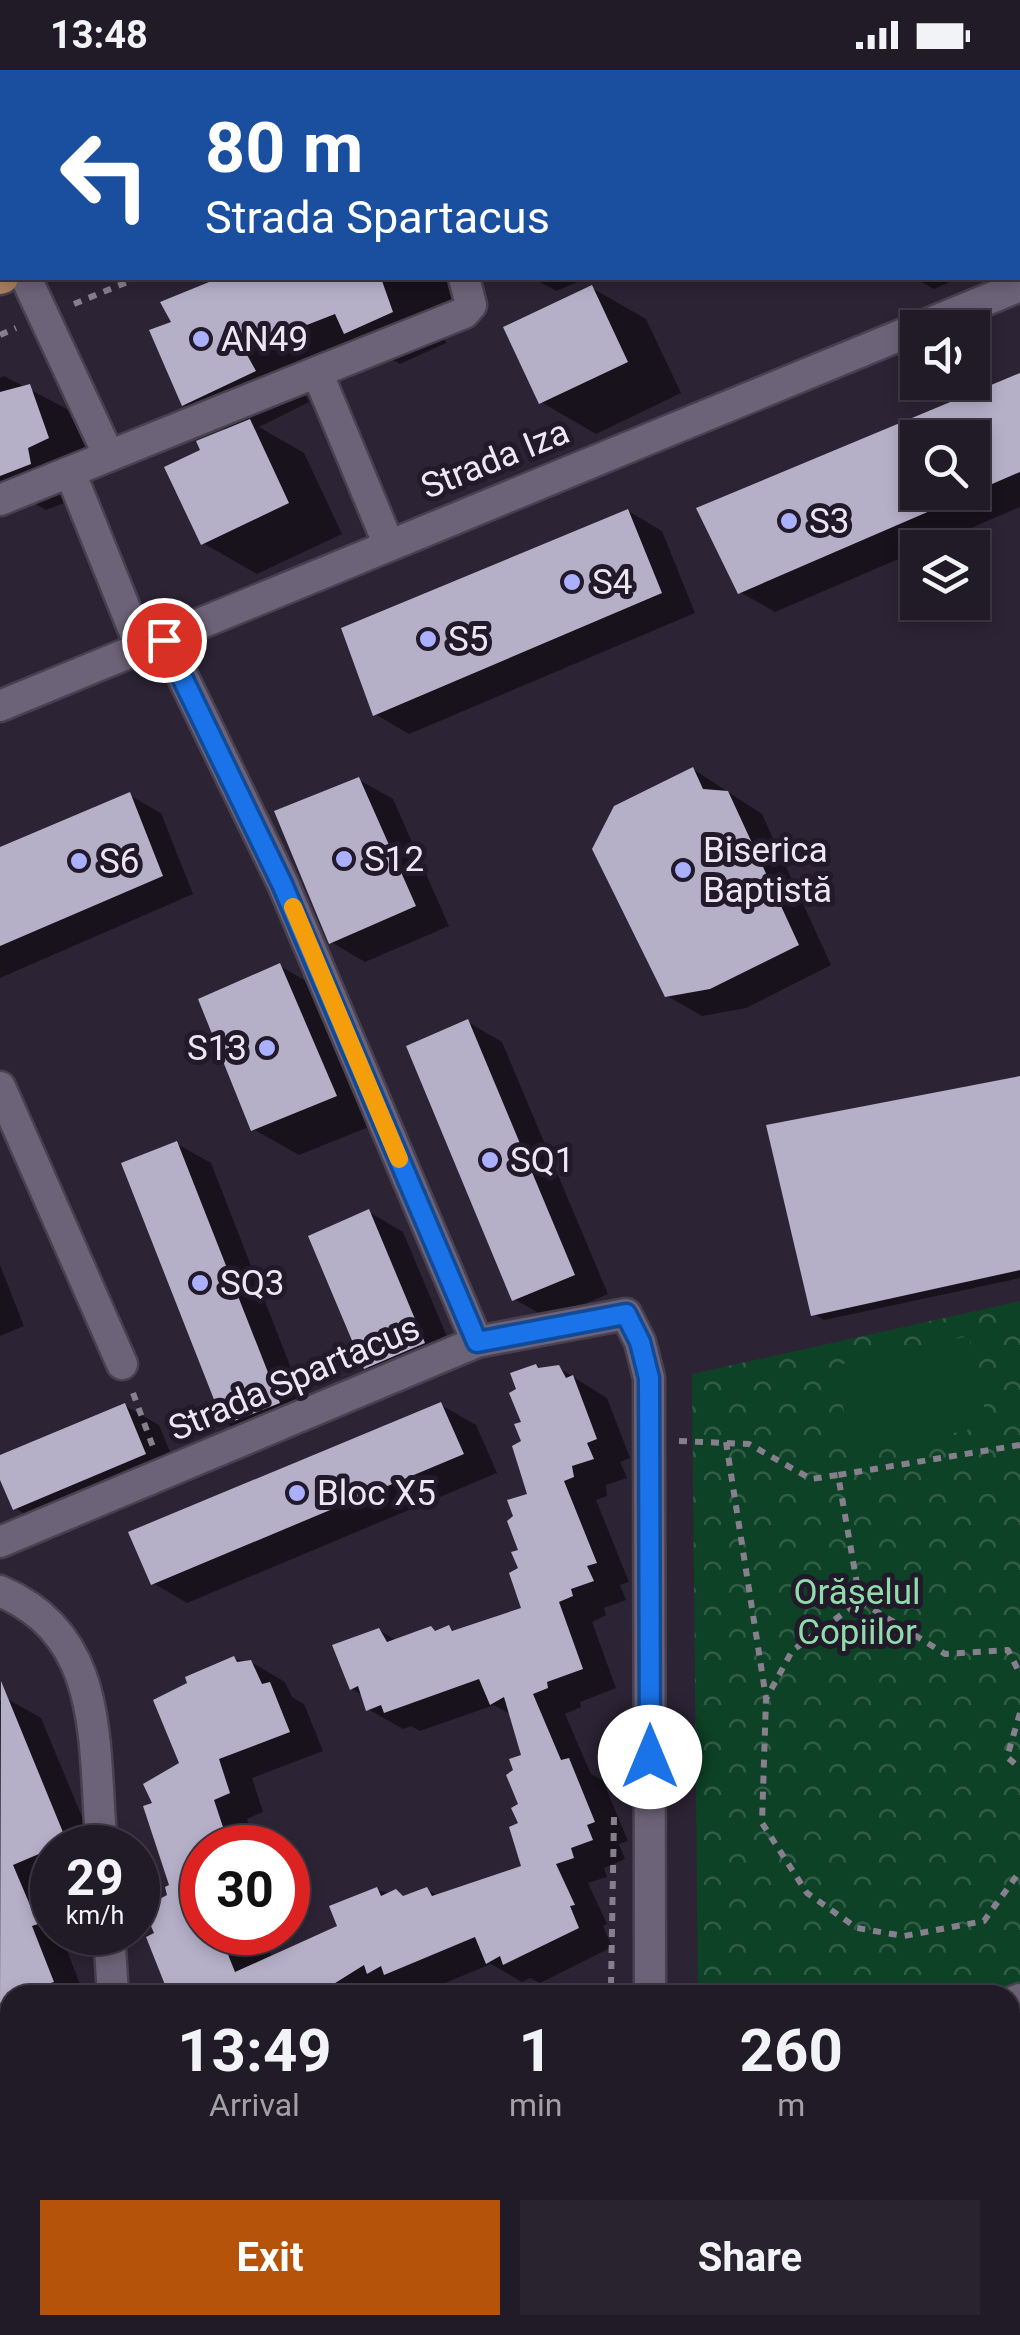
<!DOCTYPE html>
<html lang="en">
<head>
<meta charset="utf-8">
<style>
  :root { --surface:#211a27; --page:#29232f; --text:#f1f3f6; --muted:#a2a1a7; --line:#3e3844; --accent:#b45309 }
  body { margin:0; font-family:Roboto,sans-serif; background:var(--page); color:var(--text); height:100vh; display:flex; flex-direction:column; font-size:38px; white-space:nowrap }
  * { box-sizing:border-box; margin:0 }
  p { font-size:32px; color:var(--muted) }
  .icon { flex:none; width:55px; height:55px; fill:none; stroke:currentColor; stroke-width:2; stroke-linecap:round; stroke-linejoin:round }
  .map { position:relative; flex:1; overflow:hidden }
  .side { position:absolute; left:0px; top:1915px; width:1020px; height:350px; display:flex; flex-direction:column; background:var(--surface); border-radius:30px 30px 0 0; box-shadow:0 5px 15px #0003,0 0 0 2px var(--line) }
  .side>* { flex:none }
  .top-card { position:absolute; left:0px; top:0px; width:1020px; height:210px; box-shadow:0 5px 15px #0003,0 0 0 2px var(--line); background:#1a4fa0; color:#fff; overflow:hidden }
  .fabs { position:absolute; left:900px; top:240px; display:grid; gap:20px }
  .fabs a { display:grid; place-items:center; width:90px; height:90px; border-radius:0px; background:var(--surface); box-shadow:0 5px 15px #0003,0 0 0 2px var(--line); font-size:50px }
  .speed { position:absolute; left:30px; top:1755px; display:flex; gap:20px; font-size:50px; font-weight:700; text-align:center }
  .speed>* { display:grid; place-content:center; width:130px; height:130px; border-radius:50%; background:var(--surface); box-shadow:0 5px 15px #0003,0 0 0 2px var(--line); line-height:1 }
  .speed small { font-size:25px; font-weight:400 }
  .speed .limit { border:15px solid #d22; background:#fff; color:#111 }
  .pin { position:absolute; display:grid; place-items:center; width:85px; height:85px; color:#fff; margin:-42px; border:5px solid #fff; border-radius:50%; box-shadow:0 2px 10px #0007 }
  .me { position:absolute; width:110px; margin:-55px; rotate:0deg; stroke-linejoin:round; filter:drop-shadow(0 0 8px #0008) }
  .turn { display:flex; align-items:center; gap:35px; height:210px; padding:0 40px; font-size:45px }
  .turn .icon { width:130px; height:130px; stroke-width:2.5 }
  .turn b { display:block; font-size:70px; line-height:85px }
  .eta { display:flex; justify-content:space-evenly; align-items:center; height:170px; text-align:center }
  .eta b { font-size:60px; font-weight:700; line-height:70px }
  .cta { display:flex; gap:20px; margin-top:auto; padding:20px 40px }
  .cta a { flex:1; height:115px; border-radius:0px; background:var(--accent); color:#fff; font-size:40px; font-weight:700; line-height:115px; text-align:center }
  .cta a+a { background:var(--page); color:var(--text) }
  .status { display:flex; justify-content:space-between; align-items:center; height:70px; padding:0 50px; background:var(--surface); direction:ltr }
  .status svg { height:28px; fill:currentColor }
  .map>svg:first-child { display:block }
  .park { fill:url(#park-crowns) }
  .garden { fill:#0e4226 }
  .shadow { fill:#0007; fill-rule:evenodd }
  .building { fill:#b5b0c8; fill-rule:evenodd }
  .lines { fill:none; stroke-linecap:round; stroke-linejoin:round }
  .street-casing { stroke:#484150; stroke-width:35 }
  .secondary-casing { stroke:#484150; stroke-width:35 }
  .primary-casing { stroke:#484150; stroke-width:35 }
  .path { stroke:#867f8d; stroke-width:6; stroke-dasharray:8 8; stroke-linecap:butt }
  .street { stroke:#6d6378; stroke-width:30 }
  .secondary { stroke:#6d6378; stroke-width:30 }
  .primary { stroke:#a97f5d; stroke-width:30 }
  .tram { stroke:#d0cad6; stroke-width:2.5 }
  .route-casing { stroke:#114b97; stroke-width:25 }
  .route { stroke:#1a73e8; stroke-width:18 }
  .slow { stroke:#f59e0b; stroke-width:18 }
  .poi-dot { fill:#aab0fb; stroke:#22192a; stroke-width:4 }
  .labels { text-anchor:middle; stroke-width:10; stroke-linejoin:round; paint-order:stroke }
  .poi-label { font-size:35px; fill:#ede7f3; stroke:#22192a; text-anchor:start }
  .street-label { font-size:35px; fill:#ede7f3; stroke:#22192a }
  .park-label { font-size:35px; fill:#90ddab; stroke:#22192a }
</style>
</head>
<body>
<div class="status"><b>13:48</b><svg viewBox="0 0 49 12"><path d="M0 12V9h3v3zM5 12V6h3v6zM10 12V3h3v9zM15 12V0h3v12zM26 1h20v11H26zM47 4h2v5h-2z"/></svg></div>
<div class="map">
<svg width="1020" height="2265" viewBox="0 0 1020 2265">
  <defs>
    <pattern id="park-crowns" width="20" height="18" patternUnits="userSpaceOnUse" patternTransform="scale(2.5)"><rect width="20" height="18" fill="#0e4226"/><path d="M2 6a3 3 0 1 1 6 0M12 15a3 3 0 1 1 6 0" fill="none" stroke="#315d46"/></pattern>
  </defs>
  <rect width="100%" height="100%" fill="#2c2334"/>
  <path class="park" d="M1020 1231V1916L999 1925H698L692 1304Z"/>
  <path class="garden" d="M969 1266 988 1355 854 1386 834 1296Z"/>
  <path class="shadow" d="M753 0H806L810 2H747Z
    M228 208H457L471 242 441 258 446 273 400 294 375 280 299 314 309 332 259 357 304 383 342 464 257 504 203 473V381L228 361 184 335 174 254 164 234Z
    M533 208H587L556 221Z
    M914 208H959L934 219Z
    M592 218 646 249 681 323 596 364 541 332Z
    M4 306 84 348 102 399 81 409 85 425 46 440 21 426 0 436V308Z
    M1020 306V437L775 542 740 522 700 439ZM918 368H972V422H918Z
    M628 441 662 461 695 543 409 664 375 644Z
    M693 699 762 744 831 895 746 938 702 946 667 926Z
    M359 710 393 729 449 856 365 892 331 872Z
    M129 725 161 743 193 824 0 908V778Z
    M280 896 325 922 381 1052 299 1085 253 1059Z
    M468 952 502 972 608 1224 549 1249 514 1229Z
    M1020 1009V1208L824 1250 813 1244Z
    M177 1074 211 1093 312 1352 260 1373 226 1353Z
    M369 1142 403 1162 458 1293 400 1317 366 1297Z
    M0 1195 24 1256 0 1266Z
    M559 1298 607 1328 630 1388 620 1392 627 1408 606 1415 607 1426 596 1430 629 1512 620 1515 626 1530 604 1538 606 1545 592 1552 616 1618 580 1632 581 1637 565 1644 591 1704 603 1711 628 1771 619 1774 625 1789 604 1798 607 1807 588 1813 607 1854 603 1856 612 1877 540 1913 530 1908 522 1912 491 1894 421 1923 395 1916 381 1925H182L157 1864 172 1817 155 1734 182 1694 234 1589 251 1592 285 1612 292 1627 304 1634 323 1681 252 1708 263 1742 247 1749 256 1778H202V1862H264L272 1888 340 1857 376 1820 406 1827 427 1820 439 1826 524 1798V1686L512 1645 494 1635 420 1661 411 1656 403 1659 368 1639 364 1626 352 1619 379 1560 397 1571 449 1558 457 1562 524 1540 521 1481 530 1425 524 1354 542 1300Z
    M441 1335 476 1355 497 1403 187 1533 153 1513Z
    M125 1336 159 1355 179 1404 49 1458 15 1438 0 1403V1387Z
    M6 1628 41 1648 95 1778H52V1812L46 1815 52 1831V1862H66L70 1873 65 1875 84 1925H10V1939L0 1934V1631Z
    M1020 2058V2174L1010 2178V2062Z
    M10 2178V2255H107L84 2265H0V2182Z
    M509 2255H813L814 2258 796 2265H484Z"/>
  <path class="building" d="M219 208H381L393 242 344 264 335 244 294 260 246 283 256 301 182 336 149 260 171 252 160 232Z
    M592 215 628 292 539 334 503 257Z
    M1020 303V402L738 524 696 438ZM918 368H972V422H918Z
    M30 314 49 368 28 378 31 394 0 406V322Z
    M250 349 289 433 201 475 164 397 200 380 196 371Z
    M628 439 662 523 373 646 341 558Z
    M693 697 703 719 728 721 799 875 710 919 665 927 592 779 614 736Z
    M359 707 416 836 329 874 274 741Z
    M130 722 163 806 0 876V777Z
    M280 893 337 1026 251 1061 198 929Z
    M468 949 575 1205 512 1231 406 976Z
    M1020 1006V1200L811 1246 766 1055Z
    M177 1071 280 1333 224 1355 121 1093Z
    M369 1139 425 1273 364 1299 308 1166Z
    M536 1294 538 1298 559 1295 566 1308 573 1305 597 1369 587 1373 594 1389 572 1396 574 1407 564 1411 597 1493 587 1496 594 1511 571 1519 573 1526 559 1532 583 1599 547 1612 548 1618 533 1624 561 1690 569 1688 595 1752 587 1755 593 1770 571 1778 574 1788 556 1794 575 1835 570 1836 579 1858 503 1895 500 1886 486 1894 475 1867 384 1905 381 1896 367 1904 364 1895 316 1925H169L146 1867 154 1863 143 1838 167 1825 165 1817 169 1815 143 1736 152 1733 143 1714 179 1693 153 1630 187 1613 185 1607 234 1586 237 1592 251 1590 262 1614 270 1612 290 1662 219 1689 230 1723 214 1730 230 1778H202V1862H219L235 1902 337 1856 329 1836 377 1817 381 1826 396 1819 403 1826 427 1817 432 1826 521 1796 509 1757 518 1753 511 1738 518 1734 506 1705 513 1700 509 1689 521 1685 504 1627 490 1635 479 1609 384 1643 381 1635 366 1641 358 1616 350 1620 332 1575 379 1558 387 1572 431 1556 435 1561 449 1555 452 1561 521 1538 509 1503 518 1498 511 1482 518 1480 507 1451 513 1446 507 1430 527 1424 512 1376 521 1371 514 1354 521 1352 509 1323 516 1319 510 1303Z
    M441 1332 464 1384 151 1515 128 1462Z
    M125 1333 146 1384 13 1440 0 1410V1385Z
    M1 1611 67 1772 13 1795 38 1854 32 1856 54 1912 10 1925 0 1934Z"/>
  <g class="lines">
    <g class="street-casing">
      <path id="street" d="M26 208 109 386
        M70 402 141 578
        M0 430 317 302
        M388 473 317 302 464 243 471 235 464 208
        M165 570 283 814 477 1272
        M0 636 1020 216
        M0 1017 122 1294
        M0 1472 477 1272 626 1244 640 1272 649 1308 650 1925
        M0 1521C108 1567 92 1677 102 1778
        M109 1862 113 1925
        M0 1981 10 1979
        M1010 2196 1020 2191
        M866 2265 889 2255"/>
    </g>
    <g class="secondary-casing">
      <path id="secondary" d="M1010 1933 1020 1929
        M190 2265 217 2255"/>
    </g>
    <g class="primary-casing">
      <path id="primary" d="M337 2 344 0
        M493 2 499 0
        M0 139 2 138
        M0 209 3 208"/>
    </g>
    <path class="path" d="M130 2 136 0
      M641 2 647 0
      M0 60 2 59
      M74 234 137 208
      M0 265 16 258
      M133 1323 153 1377
      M679 1371 749 1374 811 1409 838 1405
      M726 1372 766 1628
      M1020 1375 838 1405 860 1531 792 1581 766 1629 762 1753 807 1823 857 1858 904 1866 984 1851 1020 1801
      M860 1531 945 1584 1008 1580 1020 1604
      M1020 1643 1007 1687 1020 1698
      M611 1915 614 1747
      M572 1925 611 1915 612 1925
      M1010 2030 1020 2026
      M805 2255 809 2265
      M414 2265 439 2255"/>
    <use href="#street" class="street"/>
    <use href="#secondary" class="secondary"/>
    <use href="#primary" class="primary"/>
    <path class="tram" d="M1010 1995 1020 1992
      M1010 2012 1020 2008
      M308 2265 334 2255
      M361 2265 387 2255"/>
  </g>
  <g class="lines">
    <g class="route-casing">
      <path id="route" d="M164 570 282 814 477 1272 626 1244 640 1272 649 1308 650 1687"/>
    </g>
    <use href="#route" class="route"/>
    <path class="slow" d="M293 837 399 1089"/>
  </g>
  <g class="poi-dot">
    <circle cx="201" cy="269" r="10"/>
    <circle cx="789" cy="451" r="10"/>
    <circle cx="572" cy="512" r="10"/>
    <circle cx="428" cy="569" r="10"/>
    <circle cx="344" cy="789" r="10"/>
    <circle cx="79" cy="791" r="10"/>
    <circle cx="683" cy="800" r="10"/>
    <circle cx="267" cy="978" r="10"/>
    <circle cx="490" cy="1090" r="10"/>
    <circle cx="200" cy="1213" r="10"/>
    <circle cx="297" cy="1423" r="10"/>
  </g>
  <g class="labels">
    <g class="poi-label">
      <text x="221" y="281">AN49</text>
      <text x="809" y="463">S3</text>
      <text x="592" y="524">S4</text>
      <text x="448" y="581">S5</text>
      <text x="703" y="792">Biserica<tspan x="703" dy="40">Baptistă</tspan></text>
      <text x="364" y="801">S12</text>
      <text x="99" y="803">S6</text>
      <text x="247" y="990" text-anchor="end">S13</text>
      <text x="510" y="1102">SQ1</text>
      <text x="220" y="1225">SQ3</text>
      <text x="317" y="1435">Bloc X5</text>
    </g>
    <g class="street-label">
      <text transform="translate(495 389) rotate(-22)" y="12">Strada Iza</text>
      <text transform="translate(294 1308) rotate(-23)" y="12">Strada Spartacus</text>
    </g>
    <g class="park-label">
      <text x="857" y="1534">Orășelul<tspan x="857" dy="40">Copiilor</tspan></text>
    </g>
  </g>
</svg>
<div class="fabs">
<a><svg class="icon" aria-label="sound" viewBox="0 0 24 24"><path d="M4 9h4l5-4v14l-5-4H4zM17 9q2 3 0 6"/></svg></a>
<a><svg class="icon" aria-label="search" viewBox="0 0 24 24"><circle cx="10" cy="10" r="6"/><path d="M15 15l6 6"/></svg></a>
<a><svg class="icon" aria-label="layers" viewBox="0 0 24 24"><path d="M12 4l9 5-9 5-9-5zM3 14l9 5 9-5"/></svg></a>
</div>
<div class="speed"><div>29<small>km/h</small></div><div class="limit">30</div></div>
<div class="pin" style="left:164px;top:570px;background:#d93025"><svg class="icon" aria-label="arrive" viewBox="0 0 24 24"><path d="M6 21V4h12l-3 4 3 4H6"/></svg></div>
<svg class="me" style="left:650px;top:1687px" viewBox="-20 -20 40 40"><circle r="19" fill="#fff"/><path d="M0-13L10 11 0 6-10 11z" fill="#1a73e8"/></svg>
<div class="top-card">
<div class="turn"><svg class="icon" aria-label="left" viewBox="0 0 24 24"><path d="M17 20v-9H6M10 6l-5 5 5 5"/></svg><div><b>80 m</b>Strada Spartacus</div></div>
</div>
<section class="side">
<div class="eta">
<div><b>13:49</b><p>Arrival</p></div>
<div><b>1</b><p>min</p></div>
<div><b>260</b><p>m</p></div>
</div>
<div class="cta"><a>Exit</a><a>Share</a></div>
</section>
</div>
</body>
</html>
